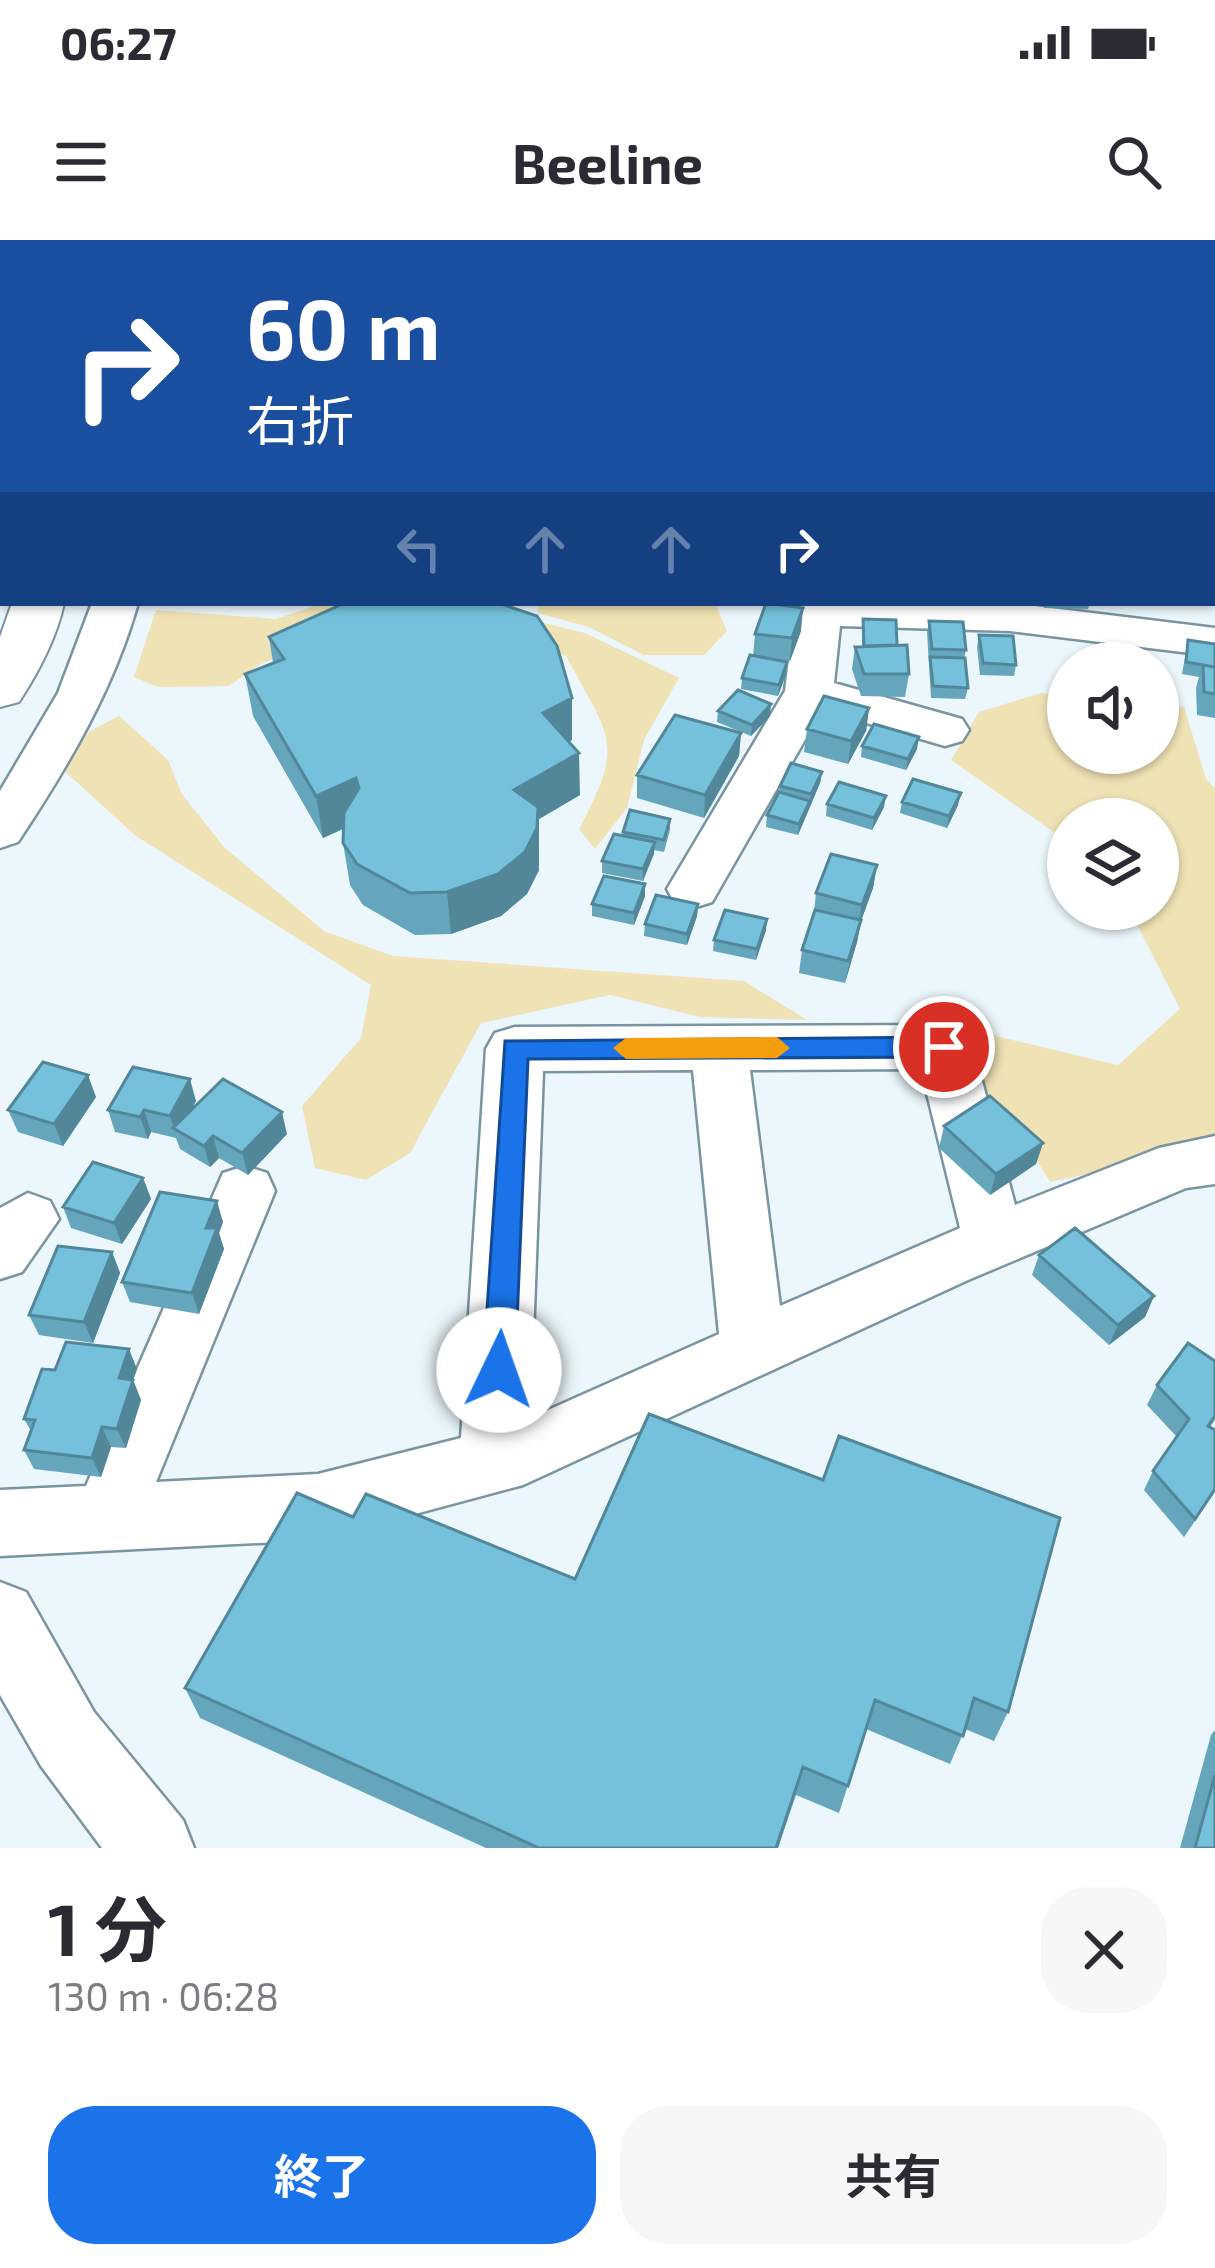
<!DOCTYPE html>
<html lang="ja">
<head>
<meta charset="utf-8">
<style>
  :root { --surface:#fff; --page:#f7f7f7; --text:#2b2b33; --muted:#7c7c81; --accent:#1a73e8 }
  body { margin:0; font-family:"Exo 2","Noto Sans JP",sans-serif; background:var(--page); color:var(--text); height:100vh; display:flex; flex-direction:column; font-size:45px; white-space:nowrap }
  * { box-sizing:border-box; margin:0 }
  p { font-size:39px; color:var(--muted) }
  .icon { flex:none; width:66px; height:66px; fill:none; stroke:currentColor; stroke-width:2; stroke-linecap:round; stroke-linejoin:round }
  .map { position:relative; height:1608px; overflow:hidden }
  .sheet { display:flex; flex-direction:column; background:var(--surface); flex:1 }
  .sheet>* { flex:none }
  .banner { position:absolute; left:0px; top:0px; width:1215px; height:366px; box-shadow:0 3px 9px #0004; background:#1a4fa0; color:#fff; overflow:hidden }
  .controls { position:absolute; left:1047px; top:402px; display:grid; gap:24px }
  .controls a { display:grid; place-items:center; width:132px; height:132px; border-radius:50%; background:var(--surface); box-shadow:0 3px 9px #0004; font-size:60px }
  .pin { position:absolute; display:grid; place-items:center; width:102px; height:102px; color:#fff; margin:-51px; border:6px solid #fff; border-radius:50%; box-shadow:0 3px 12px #0007 }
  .me { position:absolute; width:132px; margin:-66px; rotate:3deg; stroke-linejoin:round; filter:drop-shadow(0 0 9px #0008) }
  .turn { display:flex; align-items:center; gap:42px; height:252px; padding:0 48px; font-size:54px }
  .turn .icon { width:156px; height:156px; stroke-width:2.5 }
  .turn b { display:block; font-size:84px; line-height:102px }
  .lanes { display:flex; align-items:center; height:114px; padding:0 48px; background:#0003; justify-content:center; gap:60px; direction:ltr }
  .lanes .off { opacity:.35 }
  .round { display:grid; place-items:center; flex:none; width:126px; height:126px; border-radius:48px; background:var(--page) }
  .overview { display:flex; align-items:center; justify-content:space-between; height:204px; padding:0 48px }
  h1 { font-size:72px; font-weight:700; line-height:90px }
  .cta { display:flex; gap:24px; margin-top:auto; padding:24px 48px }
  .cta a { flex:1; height:138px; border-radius:48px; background:var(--accent); color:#fff; font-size:48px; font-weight:700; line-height:138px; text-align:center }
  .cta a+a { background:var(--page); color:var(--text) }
  .status { display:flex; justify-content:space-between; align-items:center; height:84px; padding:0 60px; background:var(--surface); direction:ltr }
  .status svg { height:33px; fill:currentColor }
  header { display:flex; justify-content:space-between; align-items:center; height:156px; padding:0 48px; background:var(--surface); font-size:54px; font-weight:700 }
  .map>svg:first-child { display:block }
  .green { fill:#efe2b4 }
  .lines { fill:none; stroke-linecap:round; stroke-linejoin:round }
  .minor-casing { stroke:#7895a1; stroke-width:5 }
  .highway-casing { stroke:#7895a1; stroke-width:4 }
  .minor { fill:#fff; fill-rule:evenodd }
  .highway { fill:#fff; fill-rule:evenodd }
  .wall { fill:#65a6bd }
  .shaded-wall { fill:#52879a }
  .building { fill:#75c1dc; stroke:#52879a; stroke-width:3 }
  .route { fill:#1a73e8; stroke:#114b97; stroke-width:3 }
  .slow { fill:#f59e0b }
</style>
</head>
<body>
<div class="status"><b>06:27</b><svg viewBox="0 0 49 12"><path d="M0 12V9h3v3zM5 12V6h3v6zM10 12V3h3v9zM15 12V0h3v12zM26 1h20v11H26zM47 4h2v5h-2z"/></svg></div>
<header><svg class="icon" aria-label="menu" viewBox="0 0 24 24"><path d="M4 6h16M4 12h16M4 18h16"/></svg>Beeline<svg class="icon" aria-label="search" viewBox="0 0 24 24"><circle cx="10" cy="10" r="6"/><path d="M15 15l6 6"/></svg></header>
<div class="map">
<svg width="1215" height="1608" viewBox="0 0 1215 1608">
  <rect width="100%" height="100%" fill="#ebf7fc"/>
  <path class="green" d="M323 363H464L585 393 679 438 644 500 627 568 595 609 579 589C626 501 610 499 566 416L488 386 325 396 257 426 229 446 158 447 134 437 156 370 276 379Z
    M540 363H715L727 391 704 415H644L589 387 537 373Z
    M1041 453 1068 456V513H1158V464L1184 467 1206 539 1215 548V907L1050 942 1020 893 916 827 911 776 1118 825 1180 769 1129 669H1158V579H1068V602L951 520 979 472Z
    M119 476 168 520 182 554 224 607 324 691 393 716 744 741 807 780 700 777 610 755 481 783 410 913 366 940 315 928 302 866 361 798 371 745 136 596 61 528 90 491Z"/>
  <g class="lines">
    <g class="minor-casing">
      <path id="minor" d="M40 0H78L38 3Z
        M833 0H874L876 3H835Z
        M953 0H991L951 3Z
        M1109 0H1151L1153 3H1111Z
        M1160 0H1202L1204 3H1162Z
        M0 241 3 242V270L0 269Z
        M92 363H138C113 451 68 526 18 602L0 608V551L58 453Z
        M796 363H1010L1215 388V416L1010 391 840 386 834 443 962 479 969 490 962 501 945 506 822 470 712 662 693 668 674 662 667 649 785 451Z
        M944 785 964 792 973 807 1015 965 1159 908 1215 896V944L1186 948 968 1040 523 1245 318 1300 0 1316V1250L86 1246 223 933 245 926 267 933 275 951 156 1242 318 1234 461 1198 486 809 495 793 515 787ZM921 829 960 988 780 1066 750 830ZM693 830 719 1094 530 1178 543 831Z
        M28 953 50 961 59 979 22 1032 0 1039V968Z
        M0 1342 26 1352 94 1472 183 1580 194 1608H102L41 1526 0 1455Z"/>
    </g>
    <g class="highway-casing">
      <path id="highway" d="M0 0H34L3 3V14Z
        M0 104H3V140H0Z
        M12 363H64C57 397 38 433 19 462L0 467V397Z"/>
    </g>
    <use href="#minor" class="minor"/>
    <use href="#highway" class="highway"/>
  </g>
  <path class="wall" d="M551 0H595V1L591 3H557Z
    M705 0H745L740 3H704Z
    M1212 209H1215V261H1212Z
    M1044 363H1090L1088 369 1044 368Z
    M863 379 897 405 909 434 905 457 861 456 852 429 855 407 862 406Z
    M929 381 966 410 964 418 968 448 965 459 931 458 927 392Z
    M801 391 790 421 766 418 786 434 778 456 741 449 742 438 753 416 755 394Z
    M979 395 1016 425 1014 436 980 435 977 407Z
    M269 397 572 500 569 502 580 555 539 579V630L527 654 501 676 451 694 415 695 363 665 350 645 343 603V589L323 598 253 476 245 434 273 423Z
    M1188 400 1215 404V478L1197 475 1196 448 1199 437 1182 434Z
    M869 468 866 491 848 524 804 512 807 489Z
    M718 471 770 476 751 496 717 482Z
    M741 493 739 516 704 578 637 558V535Z
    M862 506 917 509 906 530 861 517Z
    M822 532 820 543 798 595 766 587 767 575 779 552 780 546Z
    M902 562 958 565 947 588 900 573Z
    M827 564 884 567 872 590 826 576Z
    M670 579V590L664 612 654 610 643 641 602 633V621L623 596V592Z
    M877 625 873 648 861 681 857 702 845 743 799 733 802 710 814 672 816 653Z
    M645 644V656L634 685 592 676V664Z
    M698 664 697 676 687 705 644 696 645 684Z
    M766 690 756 720 713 711 714 700Z
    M96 857 63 906 18 892 8 870Z
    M196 861 192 869 287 894 248 935 219 918 210 927 180 909 176 898 151 892 148 899 115 892 108 870Z
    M944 886 1043 903 1036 924 990 955 939 908Z
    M143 938 151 959 122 1004 71 988 63 967Z
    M223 982 219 993 224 1009 199 1074 130 1062 122 1042Z
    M112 1012 120 1033 93 1103 39 1095 29 1075Z
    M1039 1015 1154 1056 1145 1077 1109 1105 1032 1035Z
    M137 1129 133 1140 141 1160 126 1208 111 1207 101 1237 34 1229 24 1210 31 1191 24 1179 55 1130Z
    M1157 1145 1215 1180 1210 1187 1215 1252 1184 1297 1144 1250 1153 1231 1177 1197 1147 1165Z
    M649 1174 1008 1472 994 1501 965 1489 950 1524 866 1489 839 1573 796 1555 778 1608H486L200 1478 185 1448 353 1277 575 1339Z
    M1215 1490V1608H1180L1211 1495Z"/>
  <path class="shaded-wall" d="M366 0H385L378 3H366Z
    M574 0H595V1L574 3Z
    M803 368 801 391 790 421 792 398Z
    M787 422 786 434 778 456 779 445Z
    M572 458V500L545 515 543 473Z
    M771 464 770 476 751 496 752 485Z
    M869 468 866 491 848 524 851 501Z
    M741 493 739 516 704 578 705 555Z
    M919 497 917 509 906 530 908 519Z
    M579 513 580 555 539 579V630L527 654 501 676 451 694 447 652 514 550Z
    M822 532 820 543 798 595 799 584Z
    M356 538 362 580 323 598 316 556Z
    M961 553 958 565 947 588 949 576Z
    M886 556 884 567 872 590 874 578Z
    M655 602 654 614 643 641V629Z
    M877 625 873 648 861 681 857 702 845 743 862 665Z
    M645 644V656L634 685V673Z
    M698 664 697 676 687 705V694Z
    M767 679 766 690 756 720 757 709Z
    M88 835 96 857 63 906 54 884Z
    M190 839 196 861 180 892 174 888 170 876Z
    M144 870 151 892 148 899 140 877Z
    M282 872 287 894 248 935 242 913Z
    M213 896 219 918 210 927 204 906Z
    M1043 903 1036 924 990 955 996 934Z
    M143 938 151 959 122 1004 114 983Z
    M217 961 223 982 219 993 224 1009 199 1074 192 1053 206 988Z
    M112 1012 120 1033 93 1103 84 1082Z
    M1154 1056 1145 1077 1109 1105 1118 1085Z
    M129 1109 137 1129 133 1140 141 1160 126 1208 117 1189 119 1138Z
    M102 1187 111 1207 101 1237 92 1218Z
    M803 1527 778 1608H776Z"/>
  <path class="building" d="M117 0H165L161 3H114Z
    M264 0H312L308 3 261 2Z
    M412 0H447L457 2 408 3Z
    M763 0H778L787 3H759Z
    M3 168V188L0 189V169Z
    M1212 209H1215V239H1213Z
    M345 363H498L537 376 557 406 572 458 543 473 579 513 514 550 538 567 537 588 525 612 498 634 447 652 410 653 357 624 343 603 344 573 359 548 356 538 316 556 245 434 284 419 269 397Z
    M766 363 803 368 792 398 755 394Z
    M863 379 896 380 897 405 864 406Z
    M929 381 963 382 966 410 932 409Z
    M979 395 1013 396 1016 425 983 423Z
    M1188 400 1215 404V427L1186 422Z
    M907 405 909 434H864L855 407Z
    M750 415 787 422 779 445 742 438Z
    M930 417 965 418 968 448 933 446Z
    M1203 425 1215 427V454L1204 452Z
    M738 450 771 464 752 485 718 471Z
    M824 456 869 468 851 501 807 489Z
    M675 475 741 493 705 555 637 535Z
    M874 484 919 497 908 519 862 506Z
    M791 523 822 532 811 554 780 546Z
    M913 539 961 553 949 576 902 562Z
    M839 542 886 556 874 578 827 564Z
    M779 552 810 561 799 584 767 575Z
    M630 570 670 579 664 600 623 592Z
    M614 594 655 602 643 629 602 621Z
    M831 614 877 625 862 665 816 653Z
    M604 636 645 644 634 673 592 664Z
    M656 655 698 664 687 694 645 684Z
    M725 670 767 679 757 709 714 700Z
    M815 670 861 680 848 721 802 710Z
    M43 822 88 835 54 884 8 870Z
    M133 827 190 839 170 876 144 870 140 877 108 870Z
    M223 839 282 872 242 913 213 896 204 906 173 888Z
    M990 856 1043 903 996 934 944 886Z
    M93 922 143 938 114 983 63 967Z
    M160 952 217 961 206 988H217L192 1053 122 1042Z
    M1075 988 1154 1056 1118 1085 1039 1015Z
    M58 1006 112 1012 84 1082 29 1075Z
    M66 1102 129 1109 119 1138 133 1140 117 1189 102 1187 92 1218 24 1210 35 1180 24 1179 42 1129 55 1130Z
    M1188 1103 1215 1121V1176L1208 1186 1215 1190V1249L1195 1279 1153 1231 1189 1179 1157 1145Z
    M649 1174 823 1240 839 1196 1060 1278 1008 1472 974 1458 963 1496 875 1460 848 1546 803 1527 776 1608H539L185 1448 297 1253 353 1277 366 1254 575 1339Z
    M1215 1535V1608H1195Z"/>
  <path class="route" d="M944 797 958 807 944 817 528 819 515 1130 510 1140 499 1144 488 1140 483 1130 505 801Z"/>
  <path class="slow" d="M777 797 790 808 777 818 626 819 613 808 626 798Z"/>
</svg>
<div class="controls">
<a><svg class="icon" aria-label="sound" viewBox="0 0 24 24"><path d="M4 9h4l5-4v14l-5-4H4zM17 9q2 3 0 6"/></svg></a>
<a><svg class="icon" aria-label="layers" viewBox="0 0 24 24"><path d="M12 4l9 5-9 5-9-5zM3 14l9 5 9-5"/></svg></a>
</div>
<div class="pin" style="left:944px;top:807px;background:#d93025"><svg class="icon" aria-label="arrive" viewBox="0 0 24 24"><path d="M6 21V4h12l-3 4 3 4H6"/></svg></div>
<svg class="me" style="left:499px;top:1130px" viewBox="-20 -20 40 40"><circle r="19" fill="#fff"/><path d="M0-13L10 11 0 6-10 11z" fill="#1a73e8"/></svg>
<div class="banner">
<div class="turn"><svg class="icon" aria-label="right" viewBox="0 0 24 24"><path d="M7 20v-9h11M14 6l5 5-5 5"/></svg><div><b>60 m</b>右折</div></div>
<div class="lanes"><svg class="icon off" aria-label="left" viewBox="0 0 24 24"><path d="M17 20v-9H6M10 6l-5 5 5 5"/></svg><svg class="icon off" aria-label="ahead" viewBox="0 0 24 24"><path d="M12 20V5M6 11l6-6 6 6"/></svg><svg class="icon off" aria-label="ahead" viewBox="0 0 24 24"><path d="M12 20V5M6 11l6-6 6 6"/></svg><svg class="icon" aria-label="right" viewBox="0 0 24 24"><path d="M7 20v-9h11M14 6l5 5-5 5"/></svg></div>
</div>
</div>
<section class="sheet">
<div class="overview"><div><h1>1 分</h1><p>130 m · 06:28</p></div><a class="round"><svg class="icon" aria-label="close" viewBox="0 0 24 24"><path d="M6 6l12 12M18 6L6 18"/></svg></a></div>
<div class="cta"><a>終了</a><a>共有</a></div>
</section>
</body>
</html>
